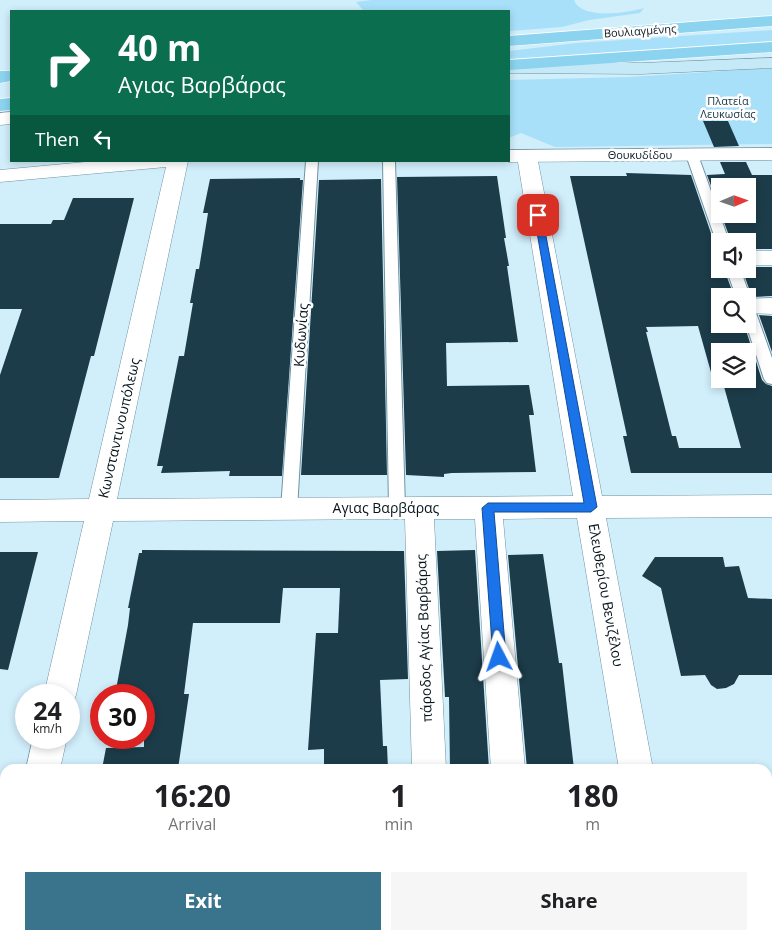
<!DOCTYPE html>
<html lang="en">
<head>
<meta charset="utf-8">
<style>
  :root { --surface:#fff; --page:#f6f6f6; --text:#202124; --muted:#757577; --accent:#39738c }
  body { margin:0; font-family:"Open Sans",sans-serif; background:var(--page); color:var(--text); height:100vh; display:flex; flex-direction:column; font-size:19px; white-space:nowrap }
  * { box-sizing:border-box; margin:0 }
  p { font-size:16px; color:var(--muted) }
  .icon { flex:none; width:28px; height:28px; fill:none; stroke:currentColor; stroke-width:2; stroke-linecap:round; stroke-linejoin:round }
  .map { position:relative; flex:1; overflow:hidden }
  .side { position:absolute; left:0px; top:764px; width:772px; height:176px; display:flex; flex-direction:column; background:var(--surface); border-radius:15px 15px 0 0; box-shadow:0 2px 8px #0003 }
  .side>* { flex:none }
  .guide { position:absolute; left:10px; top:10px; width:500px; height:152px; border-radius:0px; box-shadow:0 2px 8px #0003; background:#0b6e4f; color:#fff; overflow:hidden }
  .needle { width:32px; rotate:88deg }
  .buttons { position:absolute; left:711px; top:178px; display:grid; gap:10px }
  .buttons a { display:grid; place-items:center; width:45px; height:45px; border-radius:0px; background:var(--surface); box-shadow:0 2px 8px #0003; font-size:25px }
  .speed { position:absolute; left:15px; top:684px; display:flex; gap:10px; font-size:25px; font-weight:700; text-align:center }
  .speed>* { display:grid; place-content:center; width:65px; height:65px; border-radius:50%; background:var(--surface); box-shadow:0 2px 8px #0003; line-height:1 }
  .speed small { font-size:12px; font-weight:400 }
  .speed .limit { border:8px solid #d22; background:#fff; color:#111 }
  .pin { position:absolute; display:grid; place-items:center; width:42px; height:42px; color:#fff; margin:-21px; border-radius:10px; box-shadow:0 2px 8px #0006 }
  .me { position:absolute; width:55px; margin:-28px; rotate:356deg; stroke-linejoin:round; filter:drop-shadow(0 0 4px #0008) }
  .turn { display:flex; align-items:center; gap:18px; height:105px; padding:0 25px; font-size:22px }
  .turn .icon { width:65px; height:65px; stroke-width:2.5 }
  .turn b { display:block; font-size:35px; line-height:42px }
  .then { display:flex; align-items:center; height:48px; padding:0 25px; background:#0003; gap:10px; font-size:19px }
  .eta { display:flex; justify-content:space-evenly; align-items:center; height:85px; text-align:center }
  .eta b { font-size:30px; font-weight:700; line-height:35px }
  .button { display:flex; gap:10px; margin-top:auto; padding:10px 25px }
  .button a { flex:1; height:58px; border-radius:0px; background:var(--accent); color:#fff; font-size:20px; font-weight:700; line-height:58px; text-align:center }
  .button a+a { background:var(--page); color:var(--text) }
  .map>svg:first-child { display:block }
  .green { fill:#a8e0f9 }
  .building { fill:#1c3c49; fill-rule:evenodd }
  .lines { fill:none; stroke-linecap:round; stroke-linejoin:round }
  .service-casing { stroke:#7193a2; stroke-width:2 }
  .minor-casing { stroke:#7193a2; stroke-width:1 }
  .tertiary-casing { stroke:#7193a2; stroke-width:1 }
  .secondary-casing { stroke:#7193a2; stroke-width:1 }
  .primary-casing { stroke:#fff; stroke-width:1 }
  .service { fill:#fff; fill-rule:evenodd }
  .minor { fill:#fff; fill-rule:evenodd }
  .tertiary { fill:#fff; fill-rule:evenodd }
  .secondary { fill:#c5e9f7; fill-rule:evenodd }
  .primary { fill:#8bd3ee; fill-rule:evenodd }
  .route { fill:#1a73e8; stroke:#114b97 }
  .labels { text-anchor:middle; stroke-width:5; stroke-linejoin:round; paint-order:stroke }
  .far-street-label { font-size:11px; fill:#07141a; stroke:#fff }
  .far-park-label { font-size:11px; fill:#163541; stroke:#fff }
  .street-label { font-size:14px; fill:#07141a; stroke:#fff }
</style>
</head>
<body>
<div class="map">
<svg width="772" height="939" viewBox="0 0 772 939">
  <rect width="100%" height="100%" fill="#d1eefb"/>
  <path class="green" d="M372 0H574C581 20 628 13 644 8L640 13 589 20 562 27 509 31V11H364L356 2Z
    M772 30V41L509 59V51L577 43Z
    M772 68V144L555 147 521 133 509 138V80L629 77Z"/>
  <path class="building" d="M703 121H728L739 146 714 147Z
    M720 162H746L752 175H772V249H748V241H731L721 214H748V186H720V210L707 175 725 174Z
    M626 173 691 175 714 242 720 246V269H724L734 296H720V324H744L762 380 766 384 772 386V473H631L623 436H627L570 176H627ZM698 326 714 383H723L741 448H679L676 436H672L646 332H648L646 327ZM720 351H748V379H720Z
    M497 176 506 238H504L509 266H507L518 342 446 343 447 386 529 385 534 415H529L536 472 452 473 444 474V477L406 475 397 177Z
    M300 178V180H303L282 476H229L230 471 161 473 163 466H157L179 356H184L193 303H190L196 269H199L208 213H203L210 179Z
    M381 179 387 475H301L319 180Z
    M73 198H134L94 356H91L59 478H0V375L22 309H0V224H51L53 220H64Z
    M748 267H772V296L752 297 742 269H748Z
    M759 315 772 316V352Z
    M142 550 404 551 408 679 380 680 383 746H387L388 769 324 767V749L308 750 316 633H338L340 588H283L280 623H193L184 694H189L178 769H102L106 748 144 747V695H115L128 625 130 608H128L139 553H142Z
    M475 550 489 769H450L449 697H445L444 679 437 551Z
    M0 552H38L8 670 0 669Z
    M543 554 559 663H562L574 769H527L508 555Z
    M655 557H723L725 567 739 566 748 598 772 599V675H739L734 684 726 688 717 689 711 685 705 675 681 676 661 588 642 576Z"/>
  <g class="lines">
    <g class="service-casing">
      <path id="service" d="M692 151 698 155 729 241H720V244L716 241 686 155Z
        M306 161H318L297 509 295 514 289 515 283 514 281 509Z
        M383 161H395L405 508 403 513 397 514 391 513 389 508Z
        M726 269H740L750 296 748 299V296H736Z
        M748 305 753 307 755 310 772 358V384L767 383 764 379 746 324H748Z
        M249 935H271L270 939H248Z"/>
    </g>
    <g class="minor-casing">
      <path id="minor" d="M527 150 534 152 537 156 602 496 772 495V517L606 518 653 769H619L577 518 503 519 525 769H491L475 519H434L446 769H412L405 519 113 521 76 695 72 705 69 706V695H44L84 521 0 522V500L89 499 166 167 0 182V170L96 161H188L117 499 573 496 517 156 520 152Z
        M748 251H772V265H748Z
        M772 298V314L748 313V299Z
        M33 738H67L60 769H26Z
        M5 917V935H26L25 939H0V919Z
        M417 935H455V939H417Z
        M646 935H684L685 939H647Z"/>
    </g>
    <g class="tertiary-casing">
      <path id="tertiary" d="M11 112V124L0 125V113Z
        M772 148V160L509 162 506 161H509V150Z"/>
    </g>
    <g class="secondary-casing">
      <path id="secondary" d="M772 58V68L641 74 509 73V63H641Z"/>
    </g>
    <g class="primary-casing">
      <path id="primary" d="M772 16V26L509 46V36Z
        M772 42V52L509 70V60Z
        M0 71H11V81L0 83Z
        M11 98V110L0 111V99Z"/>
    </g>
    <use href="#service" class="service"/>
    <use href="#minor" class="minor"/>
    <use href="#tertiary" class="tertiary"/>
    <use href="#secondary" class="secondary"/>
    <use href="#primary" class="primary"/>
  </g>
  <path class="route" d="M538 212 542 215 597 507 591 512H494L506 657 504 661 499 663 494 661 493 657 482 508 488 503H584L534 215Z"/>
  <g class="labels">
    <g class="far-street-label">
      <text transform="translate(640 31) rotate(-4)" y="4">Βουλιαγμένης</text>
      <text x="640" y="159">Θουκυδίδου</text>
    </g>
    <g class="far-park-label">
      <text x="728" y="105">Πλατεία<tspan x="728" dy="13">Λευκωσίας</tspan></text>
    </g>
    <g class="street-label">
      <text transform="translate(301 335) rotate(-86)" y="5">Κυδωνίας</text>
      <text transform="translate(119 428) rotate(-77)" y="5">Κωνσταντινουπόλεως</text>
      <text x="386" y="513">Αγιας Βαρβάρας</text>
      <text transform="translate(606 595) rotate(80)" y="5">Ελευθερίου Βενιζέλου</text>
      <text transform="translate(424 638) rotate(-92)" y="5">πάροδος Αγίας Βαρβάρας</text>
    </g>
  </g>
</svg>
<div class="buttons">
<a><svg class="needle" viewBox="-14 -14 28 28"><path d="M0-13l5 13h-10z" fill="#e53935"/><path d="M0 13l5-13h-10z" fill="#757577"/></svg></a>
<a><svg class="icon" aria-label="sound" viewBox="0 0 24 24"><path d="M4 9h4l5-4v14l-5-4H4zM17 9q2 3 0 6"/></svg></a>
<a><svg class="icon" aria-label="search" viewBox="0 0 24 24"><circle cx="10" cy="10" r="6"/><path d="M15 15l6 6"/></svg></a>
<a><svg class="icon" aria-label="layers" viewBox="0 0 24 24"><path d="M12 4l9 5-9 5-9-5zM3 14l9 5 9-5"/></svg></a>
</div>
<div class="speed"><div>24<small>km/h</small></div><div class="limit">30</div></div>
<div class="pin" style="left:538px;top:215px;background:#d93025"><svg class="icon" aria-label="arrive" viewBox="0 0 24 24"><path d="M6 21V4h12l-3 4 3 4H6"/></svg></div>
<svg class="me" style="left:499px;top:657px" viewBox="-20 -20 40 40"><path d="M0-17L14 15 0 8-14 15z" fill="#1a73e8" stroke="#fff" stroke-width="4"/></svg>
<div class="guide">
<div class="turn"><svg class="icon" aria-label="right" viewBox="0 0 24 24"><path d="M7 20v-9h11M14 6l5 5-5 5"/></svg><div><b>40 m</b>Αγιας Βαρβάρας</div></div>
<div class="then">Then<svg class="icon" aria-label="left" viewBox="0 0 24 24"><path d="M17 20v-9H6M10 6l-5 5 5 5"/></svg></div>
</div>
<section class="side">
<div class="eta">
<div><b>16:20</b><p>Arrival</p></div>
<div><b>1</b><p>min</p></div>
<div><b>180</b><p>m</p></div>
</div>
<div class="button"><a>Exit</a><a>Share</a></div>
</section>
</div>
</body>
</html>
